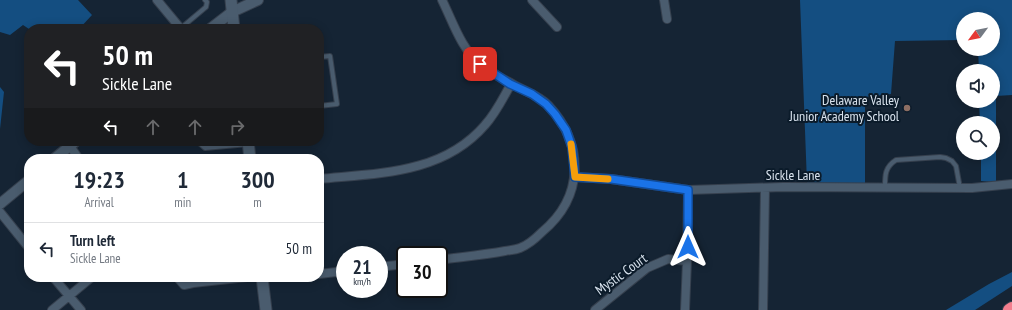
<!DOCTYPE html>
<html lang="en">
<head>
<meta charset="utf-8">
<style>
  :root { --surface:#fff; --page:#f6f6f7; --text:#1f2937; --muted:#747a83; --line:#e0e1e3 }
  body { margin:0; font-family:"PT Sans Narrow",sans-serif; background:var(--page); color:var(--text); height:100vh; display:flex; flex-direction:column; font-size:15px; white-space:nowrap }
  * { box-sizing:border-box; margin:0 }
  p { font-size:13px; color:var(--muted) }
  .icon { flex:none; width:22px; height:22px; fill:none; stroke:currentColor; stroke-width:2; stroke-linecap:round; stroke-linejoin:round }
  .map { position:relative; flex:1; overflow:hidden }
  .drawer { position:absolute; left:24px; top:154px; width:300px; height:128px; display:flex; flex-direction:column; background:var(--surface); border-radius:16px; box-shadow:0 2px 10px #0003 }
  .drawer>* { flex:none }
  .guide { position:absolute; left:24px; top:24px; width:300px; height:122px; border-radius:16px; box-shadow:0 2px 10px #0003; background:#202124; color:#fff; overflow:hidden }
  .needle { width:26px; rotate:238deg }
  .fabs { position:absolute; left:956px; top:12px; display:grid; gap:8px }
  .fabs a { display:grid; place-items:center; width:44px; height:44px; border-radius:50%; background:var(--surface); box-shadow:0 2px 10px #0003; font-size:20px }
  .speed { position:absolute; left:336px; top:246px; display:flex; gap:8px; font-size:20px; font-weight:700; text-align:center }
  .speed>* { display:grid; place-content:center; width:52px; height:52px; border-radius:50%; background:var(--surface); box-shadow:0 2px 10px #0003; line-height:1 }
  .speed small { font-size:10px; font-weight:400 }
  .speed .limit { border:2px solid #111; border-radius:6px; background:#fff; color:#111 }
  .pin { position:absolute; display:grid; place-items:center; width:34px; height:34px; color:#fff; margin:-17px; border-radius:8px; box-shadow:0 2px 6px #0006 }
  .me { position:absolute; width:44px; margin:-22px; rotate:0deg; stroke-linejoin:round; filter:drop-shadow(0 0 3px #0008) }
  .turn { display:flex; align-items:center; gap:14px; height:84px; padding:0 12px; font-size:18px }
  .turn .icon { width:52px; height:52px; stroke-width:2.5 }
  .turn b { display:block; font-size:28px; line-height:34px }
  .lanes { display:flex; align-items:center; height:38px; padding:0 12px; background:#0003; justify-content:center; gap:20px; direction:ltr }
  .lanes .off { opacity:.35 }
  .eta { display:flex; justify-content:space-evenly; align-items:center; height:68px; text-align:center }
  .eta b { font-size:24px; font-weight:800; line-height:28px }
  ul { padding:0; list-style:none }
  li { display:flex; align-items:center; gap:12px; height:52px; padding:0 12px; border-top:1px solid var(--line) }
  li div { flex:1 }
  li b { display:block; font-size:15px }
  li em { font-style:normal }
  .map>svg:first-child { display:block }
  .forest { fill:#144e81 }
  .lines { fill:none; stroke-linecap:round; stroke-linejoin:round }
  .service-casing { stroke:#36404e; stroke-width:6 }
  .minor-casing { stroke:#36404e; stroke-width:10 }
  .tertiary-casing { stroke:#36404e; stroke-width:12 }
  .secondary-casing { stroke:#36404e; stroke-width:13 }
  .motorway-casing { stroke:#36404e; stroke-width:14 }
  .service { stroke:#4a5c6e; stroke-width:4 }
  .minor { stroke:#4a5c6e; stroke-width:8 }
  .tertiary { stroke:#4a5c6e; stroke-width:10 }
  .secondary { stroke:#4a5c6e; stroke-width:11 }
  .motorway { stroke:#f37e8e; stroke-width:12 }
  .route-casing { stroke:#114b97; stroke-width:10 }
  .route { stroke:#1a73e8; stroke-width:7 }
  .slow { stroke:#f59e0b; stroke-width:7 }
  .education-dot { fill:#8d6e63; stroke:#0b1b2a; stroke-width:1.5 }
  .labels { text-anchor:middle; stroke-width:4; stroke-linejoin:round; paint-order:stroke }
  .poi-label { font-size:14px; fill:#d9e3ee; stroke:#0b1b2a; text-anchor:end }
  .street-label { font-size:14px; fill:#d9e3ee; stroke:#0b1b2a }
</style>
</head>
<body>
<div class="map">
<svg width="1012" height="310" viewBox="0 0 1012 310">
  <rect width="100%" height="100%" fill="#152434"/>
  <path class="forest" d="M0 0H78L92 15 79 29H29L23 25 10 35 0 32Z
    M800 0H1012V95L996 96V182L981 181V153H993V123H980L979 101H993V71H979L978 49H993V19H963V40L895 41 891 94 865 97V183H807Z
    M0 87 4 92 0 129Z
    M1012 272V286L975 310H946L989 284Z"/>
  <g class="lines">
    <g class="service-casing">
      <path id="service" d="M181 28 206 7 207 2 205 0
        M319 57 330 56 337 104 319 106
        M184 141 189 142 192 141
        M197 141 205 148 248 144
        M885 187C885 175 885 167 896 160L940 157 946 158 952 161 956 166 960 188"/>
    </g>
    <g class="minor-casing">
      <path id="minor" d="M157 0 181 29
        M532 0 557 27
        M664 0 667 19
        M70 146 79 159
        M575 177 611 179 688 190 783 187 972 188 1012 184
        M319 179C379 173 443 174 485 125 496 113 503 98 511 84
        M0 212 29 248
        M439 260C461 257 483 255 505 251 510 250 515 250 520 248 528 245 536 238 542 232 584 197 585 145 548 105 537 94 521 90 509 82 499 77 489 72 481 65 461 49 453 22 442 0
        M379 267 405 264
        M319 274 345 271
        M53 277 81 310
        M177 277 184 285 193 283 247 277
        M249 277H274
        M52 310 92 277
        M595 310 647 268 668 259 687 261
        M685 310 687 261 688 190
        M763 310 765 188"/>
    </g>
    <g class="tertiary-casing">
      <path id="tertiary" d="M210 29 232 12 258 0
        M54 159 76 141
        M0 204 29 180"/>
    </g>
    <g class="secondary-casing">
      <path id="secondary" d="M231 0 234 29
        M248 141 250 159
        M262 277 266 310"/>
    </g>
    <g class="motorway-casing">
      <path id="motorway" d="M1009 310 1012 308"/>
    </g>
    <use href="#service" class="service"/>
    <use href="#minor" class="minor"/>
    <use href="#tertiary" class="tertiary"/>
    <use href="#secondary" class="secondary"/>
    <use href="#motorway" class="motorway"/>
  </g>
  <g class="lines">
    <g class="route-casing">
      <path id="route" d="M480 64 510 84 532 94 546 104 555 114 566 130 572 147 575 177 611 179 688 190V247"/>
    </g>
    <use href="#route" class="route"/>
    <path class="slow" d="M571 144 575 177 608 179"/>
  </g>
  <circle class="education-dot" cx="907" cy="108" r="4"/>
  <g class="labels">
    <g class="poi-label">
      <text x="899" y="105">Delaware Valley<tspan x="899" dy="16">Junior Academy School</tspan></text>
    </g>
    <g class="street-label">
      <text x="793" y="180">Sickle Lane</text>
      <text transform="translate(621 274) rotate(-36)" y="5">Mystic Court</text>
    </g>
  </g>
</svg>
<div class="fabs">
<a><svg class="needle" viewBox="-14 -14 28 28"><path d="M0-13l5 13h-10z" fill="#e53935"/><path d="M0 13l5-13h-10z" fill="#747a83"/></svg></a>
<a><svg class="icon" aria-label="sound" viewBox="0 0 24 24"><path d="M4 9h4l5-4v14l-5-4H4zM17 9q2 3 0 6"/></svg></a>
<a><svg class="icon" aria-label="search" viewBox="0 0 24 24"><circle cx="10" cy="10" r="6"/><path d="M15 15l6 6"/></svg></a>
</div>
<div class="speed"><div>21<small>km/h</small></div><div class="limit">30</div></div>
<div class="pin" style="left:480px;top:64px;background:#d93025"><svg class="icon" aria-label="arrive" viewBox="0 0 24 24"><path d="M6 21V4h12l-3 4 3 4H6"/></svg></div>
<svg class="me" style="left:688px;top:247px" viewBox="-20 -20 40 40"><path d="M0-17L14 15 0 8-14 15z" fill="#1a73e8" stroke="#fff" stroke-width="4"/></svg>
<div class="guide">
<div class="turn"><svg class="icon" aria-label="left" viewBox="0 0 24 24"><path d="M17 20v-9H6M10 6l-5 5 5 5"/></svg><div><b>50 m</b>Sickle Lane</div></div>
<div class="lanes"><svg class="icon" aria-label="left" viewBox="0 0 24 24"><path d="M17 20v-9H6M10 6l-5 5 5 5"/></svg><svg class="icon off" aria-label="ahead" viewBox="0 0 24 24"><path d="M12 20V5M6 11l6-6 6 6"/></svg><svg class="icon off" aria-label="ahead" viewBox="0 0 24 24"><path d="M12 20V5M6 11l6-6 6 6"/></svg><svg class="icon off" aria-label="right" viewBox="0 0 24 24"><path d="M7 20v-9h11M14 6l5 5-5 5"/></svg></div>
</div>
<section class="drawer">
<div class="eta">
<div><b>19:23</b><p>Arrival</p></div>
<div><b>1</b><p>min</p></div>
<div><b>300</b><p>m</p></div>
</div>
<ul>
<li><svg class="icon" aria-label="left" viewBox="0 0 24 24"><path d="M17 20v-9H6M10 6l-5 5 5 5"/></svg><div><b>Turn left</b><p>Sickle Lane</p></div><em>50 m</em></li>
</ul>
</section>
</div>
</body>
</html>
